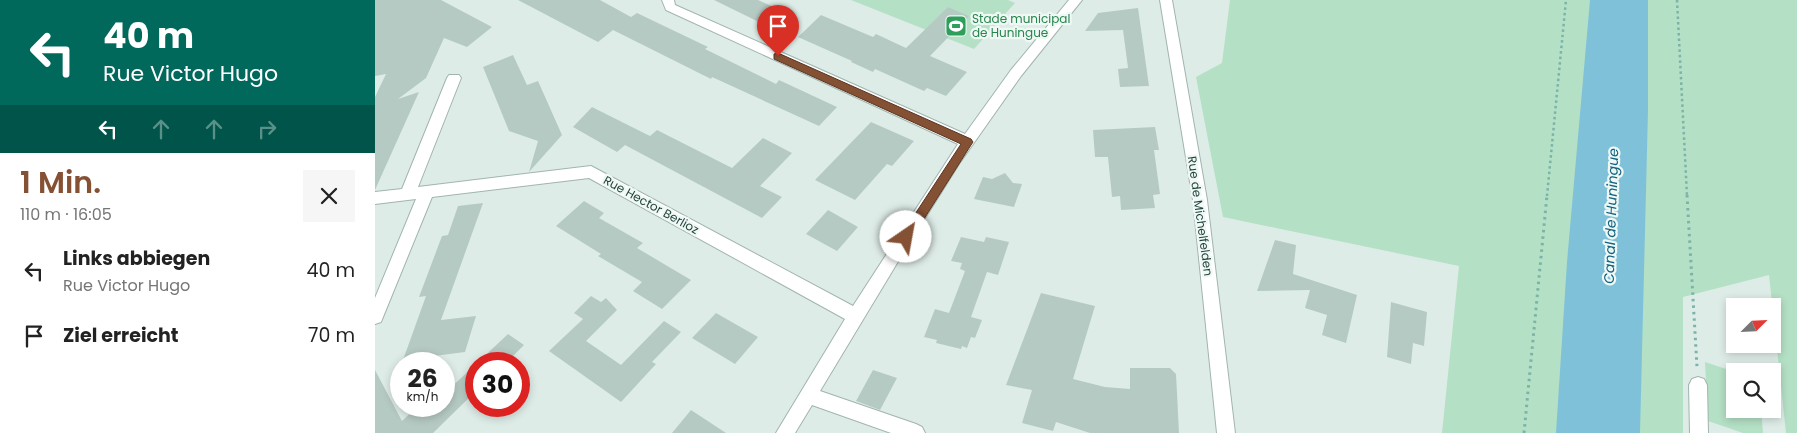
<!DOCTYPE html>
<html lang="de">
<head>
<meta charset="utf-8">
<style>
  :root { --surface:#fff; --page:#f6f6f6; --text:#222; --muted:#767676; --accent:#855134 }
  body { margin:0; font-family:Poppins,sans-serif; background:var(--page); color:var(--text); height:100vh; display:flex; flex-direction:column; font-size:19px; white-space:nowrap }
  * { box-sizing:border-box; margin:0 }
  p { font-size:16px; color:var(--muted) }
  .icon { flex:none; width:28px; height:28px; fill:none; stroke:currentColor; stroke-width:2; stroke-linecap:round; stroke-linejoin:round }
  .map { position:relative; flex:1; overflow:hidden }
  .drawer { display:flex; flex-direction:column; background:var(--surface); width:375px }
  .drawer>* { flex:none }
  .top-card { background:#00695c; color:#fff; overflow:hidden }
  .needle { width:32px; rotate:66deg }
  .tools { position:absolute; left:1351px; top:298px; display:grid; gap:10px }
  .tools a { display:grid; place-items:center; width:55px; height:55px; border-radius:0px; background:var(--surface); box-shadow:0 2px 8px #0003; font-size:25px }
  .speed { position:absolute; left:15px; top:352px; display:flex; gap:10px; font-size:25px; font-weight:700; text-align:center }
  .speed>* { display:grid; place-content:center; width:65px; height:65px; border-radius:50%; background:var(--surface); box-shadow:0 2px 8px #0003; line-height:1 }
  .speed small { font-size:12px; font-weight:400 }
  .speed .limit { border:8px solid #d22; background:#fff; color:#111 }
  .pin { position:absolute; display:grid; place-items:center; width:42px; height:42px; color:#fff; margin:-51px -21px; border-radius:50% 50% 50% 0; rotate:-45deg; box-shadow:0 0 5px #0007 }
  .pin .icon { rotate:45deg }
  .me { position:absolute; width:55px; margin:-28px; rotate:33deg; stroke-linejoin:round; filter:drop-shadow(0 0 4px #0008) }
  .turn { display:flex; align-items:center; gap:18px; height:105px; padding:0 20px; font-size:22px }
  .turn .icon { width:65px; height:65px; stroke-width:2.5 }
  .turn b { display:block; font-size:35px; line-height:42px }
  .lanes { display:flex; align-items:center; height:48px; padding:0 20px; background:#0003; justify-content:center; gap:25px; direction:ltr }
  .lanes .off { opacity:.35 }
  .round { display:grid; place-items:center; flex:none; width:52px; height:52px; border-radius:0px; background:var(--page) }
  .overview { display:flex; align-items:center; justify-content:space-between; height:85px; padding:0 20px }
  h1 { font-size:30px; font-weight:600; line-height:38px; color:var(--accent) }
  ul { padding:0; list-style:none }
  li { display:flex; align-items:center; gap:15px; height:65px; padding:0 20px }
  li div { flex:1 }
  li b { display:block; font-size:19px }
  li em { font-style:normal }
  main { display:flex; flex:1; min-height:0 }
  .map>svg:first-child { display:block }
  .green { fill:#b4e0c5 }
  .water { fill:#7fc1d8 }
  .building { fill:#b6cac4 }
  .lines { fill:none; stroke-linecap:round; stroke-linejoin:round }
  .minor-casing { stroke:#a1b4af; stroke-width:2 }
  .path-far1 { stroke:#7bb3a8; stroke-width:2.5; stroke-dasharray:2.5 3; stroke-linecap:butt }
  .path { stroke:#7bb3a8; stroke-width:3; stroke-dasharray:2.5 4; stroke-linecap:butt }
  .minor { fill:#fff; fill-rule:evenodd }
  .route { fill:#855134; stroke:#563522 }
  .labels { text-anchor:middle; stroke-width:4.5; stroke-linejoin:round; paint-order:stroke }
  .leisure-label { font-size:12px; fill:#27864d; stroke:#eff8f5; text-anchor:start }
  .street-label { font-size:12px; fill:#1e3e38; stroke:#eff8f5 }
  .water-label { font-size:14px; font-style:italic; fill:#116280; stroke:#eff8f5 }
</style>
</head>
<body>
<main>
<section class="drawer">
<div class="top-card">
<div class="turn"><svg class="icon" aria-label="left" viewBox="0 0 24 24"><path d="M17 20v-9H6M10 6l-5 5 5 5"/></svg><div><b>40 m</b>Rue Victor Hugo</div></div>
<div class="lanes"><svg class="icon" aria-label="left" viewBox="0 0 24 24"><path d="M17 20v-9H6M10 6l-5 5 5 5"/></svg><svg class="icon off" aria-label="ahead" viewBox="0 0 24 24"><path d="M12 20V5M6 11l6-6 6 6"/></svg><svg class="icon off" aria-label="ahead" viewBox="0 0 24 24"><path d="M12 20V5M6 11l6-6 6 6"/></svg><svg class="icon off" aria-label="right" viewBox="0 0 24 24"><path d="M7 20v-9h11M14 6l5 5-5 5"/></svg></div>
</div>
<div class="overview"><div><h1>1 Min.</h1><p>110 m · 16:05</p></div><a class="round"><svg class="icon" aria-label="close" viewBox="0 0 24 24"><path d="M6 6l12 12M18 6L6 18"/></svg></a></div>
<ul>
<li><svg class="icon" aria-label="left" viewBox="0 0 24 24"><path d="M17 20v-9H6M10 6l-5 5 5 5"/></svg><div><b>Links abbiegen</b><p>Rue Victor Hugo</p></div><em>40 m</em></li>
<li><svg class="icon" aria-label="arrive" viewBox="0 0 24 24"><path d="M6 21V4h12l-3 4 3 4H6"/></svg><div><b>Ziel erreicht</b></div><em>70 m</em></li>
</ul>
</section>
<div class="map">
<svg width="1422" height="433" viewBox="0 0 1422 433">
  <rect width="100%" height="100%" fill="#deece7"/>
  <path class="green" d="M476 0H633L640 3 599 49Z
    M855 0H1422V433H1411L1394 275 1308 297V433H1067L1084 266 848 217 821 77 847 63Z
    M1330 362 1360 372V409H1386L1388 433H1368L1333 421Z"/>
  <path class="water" d="M1215 0H1273V111L1265 433H1181L1192 262Z"/>
  <path class="building" d="M0 0H66L117 27 92 47 69 38 51 78 23 99 44 92 0 190V97L11 74 0 76Z
    M143 0H225L256 17 262 13 333 47 330 49 401 84 404 80 462 107 444 126 337 77 336 79 238 30 223 42Z
    M339 0H383L414 14 398 29Z
    M573 7 594 16 555 56 592 72 571 96 552 88 549 91 500 69 498 72 476 62 477 61 423 37 446 15 498 37 501 34 531 48Z
    M763 8 774 86 745 87 743 69 753 68 748 30 710 31 723 13Z
    M138 55 152 85 163 81 187 135 154 172 163 141 134 131 108 67Z
    M217 107 275 136 282 130 357 168 388 138 417 153 385 186 407 197 387 218 250 145 242 152 198 127Z
    M496 122 539 141 517 166 512 164 480 200 440 180Z
    M780 127 784 150H779L785 194 778 195 780 208 746 210 745 196 737 197 733 157H720L718 130Z
    M630 173 638 183 647 184 639 207 599 199 608 177 617 179Z
    M209 201 229 213 224 218 268 243 262 248 316 280 287 309 258 291 267 282 223 256 226 254 181 226Z
    M108 203 66 320 101 316 90 352 28 360 51 296 44 297 67 236 73 235 83 206Z
    M453 210 483 227 462 251 431 234Z
    M586 237 609 242 611 237 634 242 623 275 612 272 596 317 607 320 600 338 596 337 592 348 587 346 586 349 561 343 562 340 549 337 560 309 574 313 590 271 585 269 587 263 576 261Z
    M900 240 921 245 918 274 982 295 971 343 947 335 952 315 930 308 935 290 882 291Z
    M666 293 720 306 698 379 730 387 755 389V368H795L801 374 804 433H715L681 422 678 431 647 423 657 390 631 385Z
    M216 296 226 302 231 298 242 310 211 341 246 365 289 321 306 332 277 362 281 364 246 402 174 351 208 319 199 313Z
    M1016 302 1052 312 1049 346 1038 343 1036 364 1012 357Z
    M341 313 383 337 360 364 317 338Z
    M133 334 149 345 130 364H101V391L58 433H0V370L27 421 43 406H69V394Z
    M498 370 522 378 505 410 481 401Z
    M316 410 351 433H297Z"/>
  <g class="lines">
    <g class="minor-casing">
      <path id="minor" d="M287 0H299L300 5 590 134 636 70 694 0H707L646 76 584 164 527 255 445 391 541 424 547 427 550 433H516L437 405 420 433H401L470 319 214 178 57 197 8 317 6 322 0 324V298L41 199 0 204V192L27 189 72 78 74 75H84L86 78 43 187 216 166 478 306 583 144 291 10Z
        M785 0H797L832 200 860 433H842L818 200Z
        M1323 377 1329 379 1332 385 1333 433H1315L1314 385 1317 379Z"/>
    </g>
    <path class="path-far1" d="M1302 0 1312 196
      M1172 196 1191 0"/>
    <path class="path" d="M1312 195 1322 367
      M1149 433 1172 195"/>
    <use href="#minor" class="minor"/>
  </g>
  <path class="route" d="M403 53 596 139 598 142 596 145 535 241H527L525 237 586 144 399 59V54Z"/>
  <defs>
    <g id="stadium-square" transform="scale(1.125)"><rect x="-9" y="-9" width="18" height="18" rx="4" fill="#2e9e5b" stroke="#eff8f5"/><path d="M0-5a6.5 5 0 1 0 0 10a6.5 5 0 1 0 0-10ZM-3.5-1.8h7v3.6h-7Z" fill="#fff"/></g>
  </defs>
  <g fill-rule="evenodd">
    <use href="#stadium-square" x="581" y="26"/>
  </g>
  <g class="labels">
    <g class="leisure-label">
      <text x="597" y="23">Stade municipal<tspan x="597" dy="14">de Huningue</tspan></text>
    </g>
    <g class="street-label">
      <text transform="translate(276 205) rotate(29)" y="4">Rue Hector Berlioz</text>
      <text transform="translate(825 216) rotate(82)" y="4">Rue de Michelfelden</text>
    </g>
    <g class="water-label">
      <text transform="translate(1236 216) rotate(-88)" y="5">Canal de Huningue</text>
    </g>
  </g>
</svg>
<div class="tools">
<a><svg class="needle" viewBox="-14 -14 28 28"><path d="M0-13l5 13h-10z" fill="#e53935"/><path d="M0 13l5-13h-10z" fill="#767676"/></svg></a>
<a><svg class="icon" aria-label="search" viewBox="0 0 24 24"><circle cx="10" cy="10" r="6"/><path d="M15 15l6 6"/></svg></a>
</div>
<div class="speed"><div>26<small>km/h</small></div><div class="limit">30</div></div>
<div class="pin" style="left:403px;top:56px;background:#d93025"><svg class="icon" aria-label="arrive" viewBox="0 0 24 24"><path d="M6 21V4h12l-3 4 3 4H6"/></svg></div>
<svg class="me" style="left:531px;top:237px" viewBox="-20 -20 40 40"><circle r="19" fill="#fff"/><path d="M0-13L10 11 0 6-10 11z" fill="#855134"/></svg>
</div>
</main>
</body>
</html>
